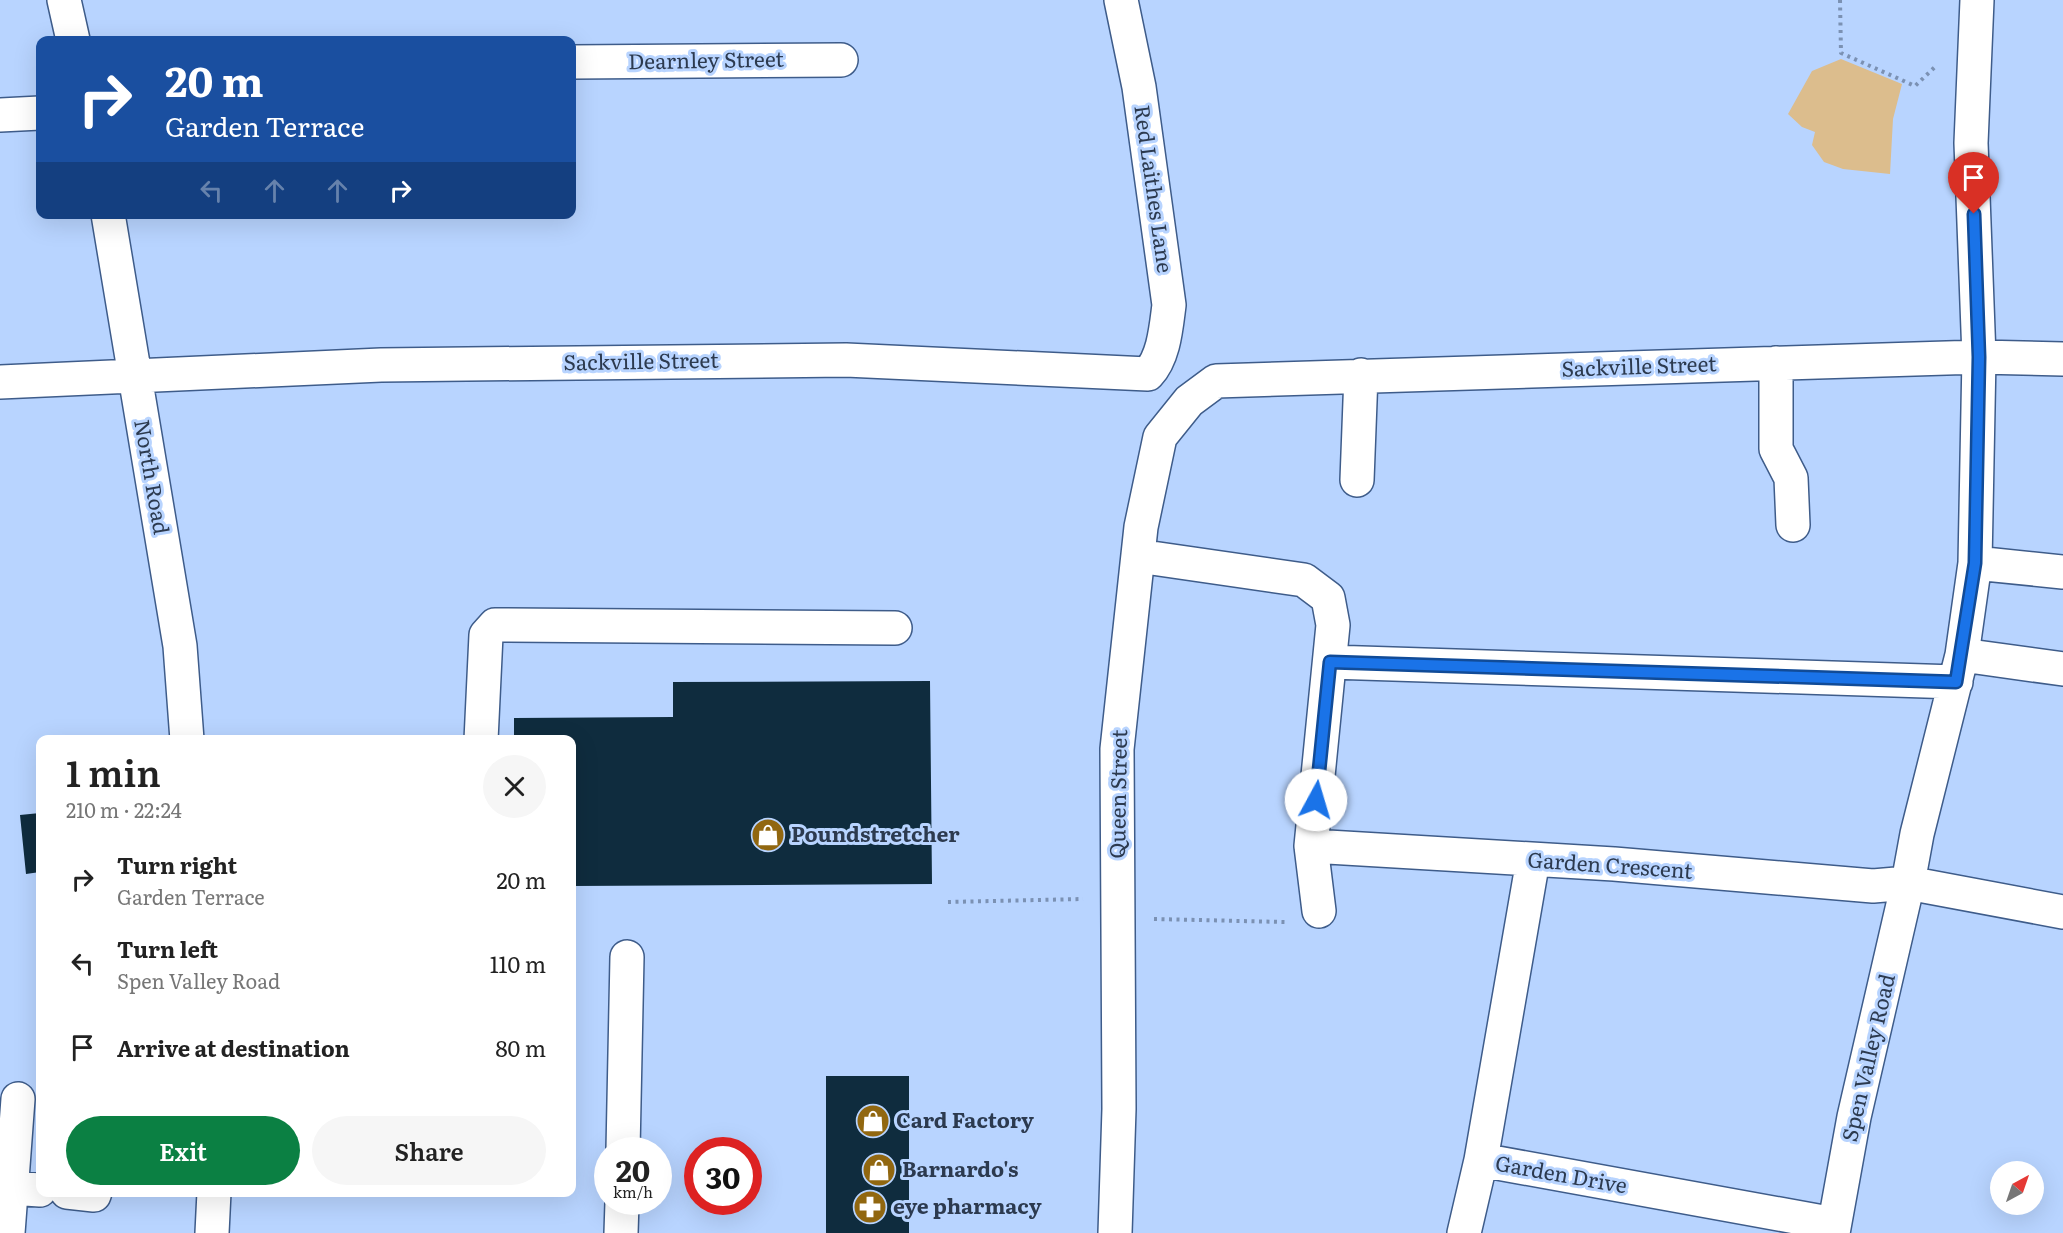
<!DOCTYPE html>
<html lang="en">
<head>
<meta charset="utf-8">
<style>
  :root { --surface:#fff; --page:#f6f6f6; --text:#222; --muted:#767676; --accent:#0b8043 }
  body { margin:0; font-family:Literata,serif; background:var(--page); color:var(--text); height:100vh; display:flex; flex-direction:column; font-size:22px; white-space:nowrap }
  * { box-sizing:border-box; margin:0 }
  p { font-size:20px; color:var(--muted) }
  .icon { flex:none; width:33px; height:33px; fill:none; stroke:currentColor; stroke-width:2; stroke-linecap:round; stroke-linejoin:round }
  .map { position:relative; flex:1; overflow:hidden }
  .side { position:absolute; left:36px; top:735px; width:540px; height:462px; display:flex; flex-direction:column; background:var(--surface); border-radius:12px; box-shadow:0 6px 24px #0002 }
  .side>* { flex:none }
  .top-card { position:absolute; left:36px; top:36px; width:540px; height:183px; border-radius:12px; box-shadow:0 6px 24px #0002; background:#1a4fa0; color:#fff; overflow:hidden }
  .needle { width:39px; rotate:40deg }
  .fabs { position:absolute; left:1990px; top:1161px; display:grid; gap:12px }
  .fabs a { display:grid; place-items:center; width:54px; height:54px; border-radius:50%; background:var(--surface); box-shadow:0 6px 24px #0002; font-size:30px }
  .speed { position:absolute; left:594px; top:1137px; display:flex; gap:12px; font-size:30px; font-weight:700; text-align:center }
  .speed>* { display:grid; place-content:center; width:78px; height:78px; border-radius:50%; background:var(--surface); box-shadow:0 6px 24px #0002; line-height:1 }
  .speed small { font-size:15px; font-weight:400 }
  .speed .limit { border:9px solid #d22; background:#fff; color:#111 }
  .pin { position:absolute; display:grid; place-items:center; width:51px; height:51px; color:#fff; margin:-62px -26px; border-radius:50% 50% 50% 0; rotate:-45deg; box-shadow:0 0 6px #0007 }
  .pin .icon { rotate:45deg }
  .me { position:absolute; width:66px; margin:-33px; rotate:6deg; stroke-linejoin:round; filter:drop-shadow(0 0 4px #0008) }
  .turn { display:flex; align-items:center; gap:21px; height:126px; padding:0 30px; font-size:27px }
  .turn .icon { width:78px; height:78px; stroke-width:2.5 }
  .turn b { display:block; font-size:42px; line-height:51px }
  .lanes { display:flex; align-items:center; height:57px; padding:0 30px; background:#0003; justify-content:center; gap:30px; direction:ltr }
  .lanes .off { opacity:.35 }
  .round { display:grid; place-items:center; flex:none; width:63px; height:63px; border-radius:32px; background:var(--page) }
  .summary { display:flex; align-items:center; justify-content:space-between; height:102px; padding:0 30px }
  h1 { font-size:36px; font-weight:600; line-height:45px }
  .action { display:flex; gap:12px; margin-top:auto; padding:12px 30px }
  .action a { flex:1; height:69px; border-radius:36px; background:var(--accent); color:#fff; font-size:24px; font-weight:600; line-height:69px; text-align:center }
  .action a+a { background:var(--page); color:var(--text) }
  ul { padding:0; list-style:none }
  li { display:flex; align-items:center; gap:18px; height:84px; padding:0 30px }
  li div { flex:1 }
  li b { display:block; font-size:22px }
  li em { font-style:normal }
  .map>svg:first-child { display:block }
  .green { fill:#dcbd8d }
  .building { fill:#0f2c3e }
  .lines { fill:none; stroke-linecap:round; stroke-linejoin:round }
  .minor-casing { stroke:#3e5c8a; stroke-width:36 }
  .path { stroke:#7b91b3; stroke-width:4; stroke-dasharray:3 4.5; stroke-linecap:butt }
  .minor { stroke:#fff; stroke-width:33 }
  .route-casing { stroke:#114b97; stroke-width:15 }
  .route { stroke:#1a73e8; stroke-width:10 }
  .labels { text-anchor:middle; stroke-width:6; stroke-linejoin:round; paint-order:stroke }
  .street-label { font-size:21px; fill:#2c3a4f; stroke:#b8d4ff }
  .poi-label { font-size:21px; font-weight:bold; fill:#2c3a4f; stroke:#b8d4ff; text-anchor:start }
</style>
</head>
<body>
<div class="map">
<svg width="2063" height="1233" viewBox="0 0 2063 1233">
  <rect width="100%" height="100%" fill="#b8d4ff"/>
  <path class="green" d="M1841 59 1902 84 1893 119 1890 174 1843 169 1824 162 1812 145 1815 132 1802 127 1788 114 1812 71Z"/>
  <path class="building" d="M930 681 932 884 572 886V740H514V718L673 717V682Z
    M40 813V872L26 874 20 815Z
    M826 1076H909V1233H826Z"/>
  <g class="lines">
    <g class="minor-casing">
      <path id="minor" d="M64 0 73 40
        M572 62 841 60
        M0 115 40 113
        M108 214 180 646 187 740
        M1776 363V449L1791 478 1793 525
        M0 382 381 365 846 360 1148 374C1164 357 1166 328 1169 305L1139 87 1121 0
        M1357 480 1361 375
        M1138 556 1304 580 1328 598 1333 625 1311 846 1319 911
        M1975 563 2063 572
        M1962 655 2063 669
        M1330 662 1956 682
        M481 740 486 635 495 625 895 628
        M1311 846 1614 864 1873 886 1908 883 2063 912
        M1533 860 1481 1160 1834 1224
        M623 1150 627 957
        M11 1188 40 1190
        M67 1192 94 1195 95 1192
        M8 1233 18 1099
        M212 1233 214 1192
        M621 1233 622 1202
        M1115 1233 1119 1109 1117 749 1141 527 1160 437 1189 401 1216 381 1979 357 2063 359
        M1464 1233 1481 1160
        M1833 1233 1854 1117 1908 883 1917 834 1962 655 1975 563 1979 357 1971 143 1977 0"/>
    </g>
    <path class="path" d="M1840 0 1841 53 1915 86 1937 65
      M948 902 1083 899
      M1154 919 1285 922"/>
    <use href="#minor" class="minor"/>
  </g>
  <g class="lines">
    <g class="route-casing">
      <path id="route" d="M1316 800 1330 662 1956 682 1975 563 1979 357 1974 214"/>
    </g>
    <use href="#route" class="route"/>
  </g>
  <defs>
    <g id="shop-disc" transform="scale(1.725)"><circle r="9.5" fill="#916710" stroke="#b8d4ff"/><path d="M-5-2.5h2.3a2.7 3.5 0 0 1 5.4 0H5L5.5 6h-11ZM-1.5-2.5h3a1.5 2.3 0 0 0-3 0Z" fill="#fff"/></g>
    <g id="pharmacy-disc" transform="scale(1.725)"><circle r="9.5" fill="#916710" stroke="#b8d4ff"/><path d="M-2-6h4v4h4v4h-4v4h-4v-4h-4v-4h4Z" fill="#fff"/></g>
  </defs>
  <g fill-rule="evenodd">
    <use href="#shop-disc" x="768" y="835"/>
    <use href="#shop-disc" x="873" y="1121"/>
    <use href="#shop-disc" x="879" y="1170"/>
    <use href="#pharmacy-disc" x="870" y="1207"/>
  </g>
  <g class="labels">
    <g class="street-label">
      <text transform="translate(706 61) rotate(-1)" y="7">Dearnley Street</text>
      <text transform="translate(1153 189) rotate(82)" y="7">Red Laithes Lane</text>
      <text transform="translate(641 362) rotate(-1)" y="7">Sackville Street</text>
      <text transform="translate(1639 367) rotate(-2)" y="7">Sackville Street</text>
      <text transform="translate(151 477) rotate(80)" y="7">North Road</text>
      <text transform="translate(1119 794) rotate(-89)" y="7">Queen Street</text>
      <text transform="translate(1610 866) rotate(4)" y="7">Garden Crescent</text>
      <text transform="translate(1869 1058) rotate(-77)" y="7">Spen Valley Road</text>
      <text transform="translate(1561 1175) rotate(10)" y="7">Garden Drive</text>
    </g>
    <g class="poi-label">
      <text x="791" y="842">Poundstretcher</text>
      <text x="896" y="1128">Card Factory</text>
      <text x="902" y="1177">Barnardo's</text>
      <text x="893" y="1214">eye pharmacy</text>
    </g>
  </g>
</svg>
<div class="fabs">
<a><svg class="needle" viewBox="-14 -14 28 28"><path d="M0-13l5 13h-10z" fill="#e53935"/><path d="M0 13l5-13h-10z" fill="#767676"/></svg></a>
</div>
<div class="speed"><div>20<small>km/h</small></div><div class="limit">30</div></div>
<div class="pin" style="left:1974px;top:214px;background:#d93025"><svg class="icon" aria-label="arrive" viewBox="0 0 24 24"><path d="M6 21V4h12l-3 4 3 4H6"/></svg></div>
<svg class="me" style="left:1316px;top:800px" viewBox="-20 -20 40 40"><circle r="19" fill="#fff"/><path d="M0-13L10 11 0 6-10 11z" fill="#1a73e8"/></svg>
<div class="top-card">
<div class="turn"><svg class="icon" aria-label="right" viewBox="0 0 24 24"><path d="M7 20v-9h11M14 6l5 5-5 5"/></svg><div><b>20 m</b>Garden Terrace</div></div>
<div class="lanes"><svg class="icon off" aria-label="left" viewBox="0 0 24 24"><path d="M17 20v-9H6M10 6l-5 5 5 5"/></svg><svg class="icon off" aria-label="ahead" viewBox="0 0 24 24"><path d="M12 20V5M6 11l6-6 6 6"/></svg><svg class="icon off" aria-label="ahead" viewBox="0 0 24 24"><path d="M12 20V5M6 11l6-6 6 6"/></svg><svg class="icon" aria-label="right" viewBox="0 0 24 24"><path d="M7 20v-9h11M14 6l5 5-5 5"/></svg></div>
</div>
<section class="side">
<div class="summary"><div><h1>1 min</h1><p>210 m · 22:24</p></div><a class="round"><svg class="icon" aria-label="close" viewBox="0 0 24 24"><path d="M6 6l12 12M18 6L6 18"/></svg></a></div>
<ul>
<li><svg class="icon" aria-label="right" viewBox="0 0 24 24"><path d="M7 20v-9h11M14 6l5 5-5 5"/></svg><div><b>Turn right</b><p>Garden Terrace</p></div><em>20 m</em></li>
<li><svg class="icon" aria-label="left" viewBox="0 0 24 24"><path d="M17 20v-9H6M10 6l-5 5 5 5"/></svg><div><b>Turn left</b><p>Spen Valley Road</p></div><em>110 m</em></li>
<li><svg class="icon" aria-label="arrive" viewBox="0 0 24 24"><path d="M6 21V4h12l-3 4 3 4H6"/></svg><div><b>Arrive at destination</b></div><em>80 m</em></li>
</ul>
<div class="action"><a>Exit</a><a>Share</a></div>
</section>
</div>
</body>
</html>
